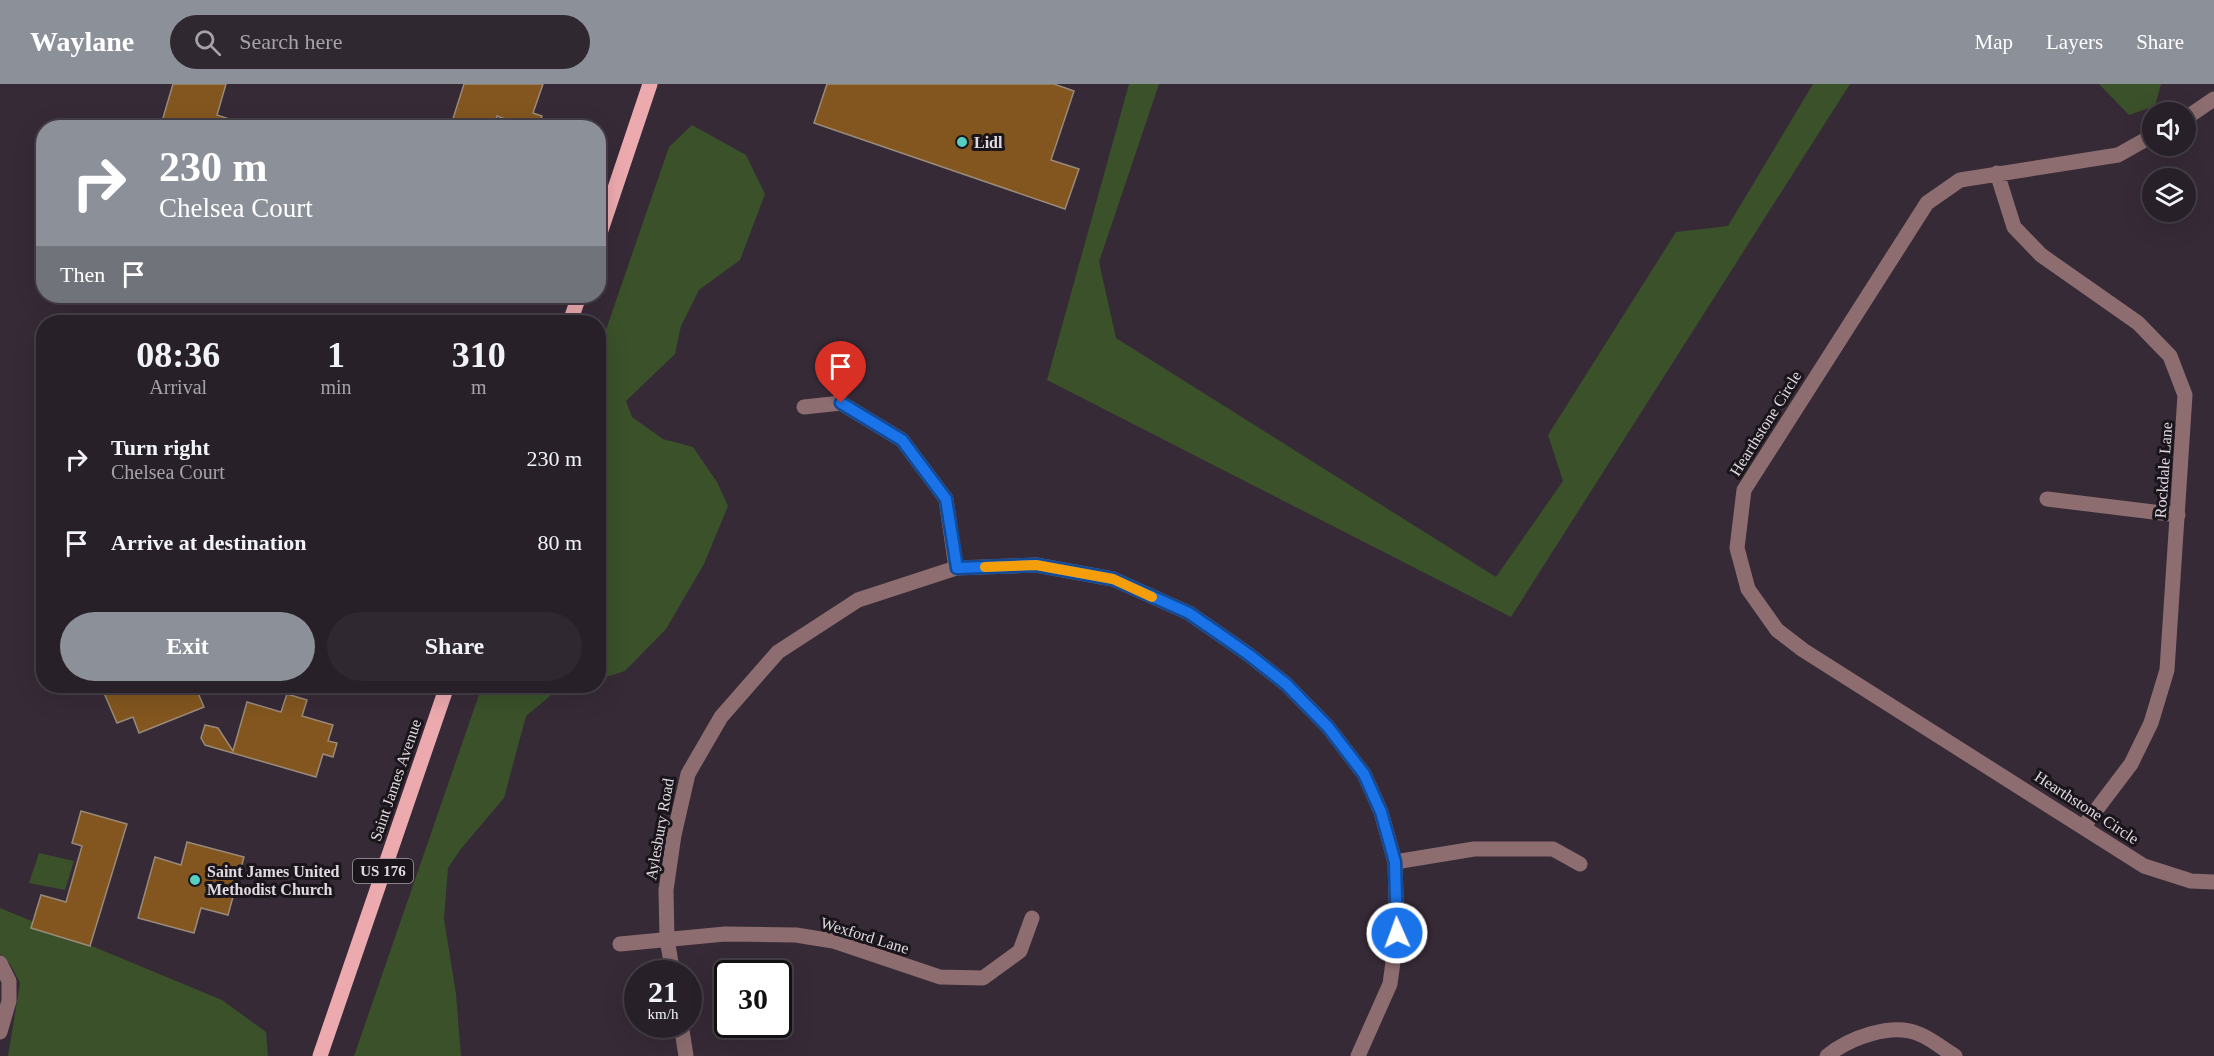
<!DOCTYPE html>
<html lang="en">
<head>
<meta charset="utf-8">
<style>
  :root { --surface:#282029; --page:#302831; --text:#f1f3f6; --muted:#a5a3a8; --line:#443e46; --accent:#8c9099 }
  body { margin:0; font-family:"Times New Roman",serif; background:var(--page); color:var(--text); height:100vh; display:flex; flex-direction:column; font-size:22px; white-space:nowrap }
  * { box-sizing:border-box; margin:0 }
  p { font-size:20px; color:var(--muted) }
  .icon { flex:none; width:33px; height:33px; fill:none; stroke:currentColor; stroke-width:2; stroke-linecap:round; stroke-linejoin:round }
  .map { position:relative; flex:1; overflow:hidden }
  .side { position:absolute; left:36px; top:231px; width:570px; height:378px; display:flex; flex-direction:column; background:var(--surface); border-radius:24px; box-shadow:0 6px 24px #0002,0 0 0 2px var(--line) }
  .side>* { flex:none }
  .banner { position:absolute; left:36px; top:36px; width:570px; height:183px; border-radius:24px; box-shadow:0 6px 24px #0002,0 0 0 2px var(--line); background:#8c9099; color:#fff; overflow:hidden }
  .buttons { position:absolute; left:2142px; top:18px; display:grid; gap:12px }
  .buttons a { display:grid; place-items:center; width:54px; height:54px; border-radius:50%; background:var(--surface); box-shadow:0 6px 24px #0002,0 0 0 2px var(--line); font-size:30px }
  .speed { position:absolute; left:624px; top:876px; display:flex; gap:12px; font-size:30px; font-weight:700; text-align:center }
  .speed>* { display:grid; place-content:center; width:78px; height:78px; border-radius:50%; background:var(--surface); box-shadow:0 6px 24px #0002,0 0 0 2px var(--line); line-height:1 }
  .speed small { font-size:15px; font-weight:400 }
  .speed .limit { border:3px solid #111; border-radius:9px; background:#fff; color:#111 }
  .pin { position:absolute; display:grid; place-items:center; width:51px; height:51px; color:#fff; margin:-62px -26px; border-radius:50% 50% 50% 0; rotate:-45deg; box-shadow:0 0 6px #0007 }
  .pin .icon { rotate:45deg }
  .me { position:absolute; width:66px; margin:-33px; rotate:358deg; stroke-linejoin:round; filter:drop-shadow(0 0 4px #0008) }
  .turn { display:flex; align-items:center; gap:21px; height:126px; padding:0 24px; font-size:27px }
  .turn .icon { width:78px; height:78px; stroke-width:2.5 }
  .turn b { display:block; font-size:42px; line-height:51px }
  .then { display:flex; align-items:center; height:57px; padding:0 24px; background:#0003; gap:12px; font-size:22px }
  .eta { display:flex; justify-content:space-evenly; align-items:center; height:102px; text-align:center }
  .eta b { font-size:36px; font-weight:700; line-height:42px }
  .button { display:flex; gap:12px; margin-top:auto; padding:12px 24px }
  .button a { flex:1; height:69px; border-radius:36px; background:var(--accent); color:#fff; font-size:24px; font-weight:700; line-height:69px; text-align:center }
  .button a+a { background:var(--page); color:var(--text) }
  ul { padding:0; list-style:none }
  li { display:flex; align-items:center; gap:18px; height:84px; padding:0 24px }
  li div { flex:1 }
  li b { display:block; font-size:22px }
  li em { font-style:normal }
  header { display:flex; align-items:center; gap:36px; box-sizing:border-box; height:84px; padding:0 30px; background:var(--accent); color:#fff }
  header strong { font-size:28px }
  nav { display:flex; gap:33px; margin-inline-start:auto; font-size:21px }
  .search { width:420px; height:54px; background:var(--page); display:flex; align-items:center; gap:15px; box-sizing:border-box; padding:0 21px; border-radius:33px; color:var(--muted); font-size:22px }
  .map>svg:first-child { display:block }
  .green { fill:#3a512a }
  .building { fill:#83561f; stroke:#998a7a; stroke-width:1.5 }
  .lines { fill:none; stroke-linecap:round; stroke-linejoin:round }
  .minor { stroke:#8d6d6f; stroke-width:15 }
  .major { stroke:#ecaaaf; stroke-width:15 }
  .route-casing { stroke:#114b97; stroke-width:15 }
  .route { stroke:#1a73e8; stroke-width:10 }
  .slow { stroke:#f59e0b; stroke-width:10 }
  .poi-dot { fill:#56cec2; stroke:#1a151b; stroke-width:2 }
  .labels { text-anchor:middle; stroke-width:6; stroke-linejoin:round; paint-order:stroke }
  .shield { fill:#1a151b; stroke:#a59ea6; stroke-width:1.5 }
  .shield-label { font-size:15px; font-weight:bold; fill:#e1d9e2 }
  .poi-label { font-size:16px; font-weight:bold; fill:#e1d9e2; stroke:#1a151b; text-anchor:start }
  .street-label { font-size:16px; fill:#e1d9e2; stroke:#1a151b }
</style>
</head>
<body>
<header>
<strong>Waylane</strong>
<div class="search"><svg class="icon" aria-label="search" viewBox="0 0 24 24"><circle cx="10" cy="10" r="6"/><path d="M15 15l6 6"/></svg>Search here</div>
<nav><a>Map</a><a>Layers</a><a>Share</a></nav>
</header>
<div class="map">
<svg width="2214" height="972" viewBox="0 0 2214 972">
  <rect width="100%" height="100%" fill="#362a37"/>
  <path class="green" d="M1129 0H1159L1099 178 1116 254 1496 493 1563 397 1548 351 1676 148 1728 142 1813 0H1850L1511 533 1047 296Z
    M2099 0H2161L2155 22 2129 31Z
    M692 41 746 71 765 110 740 176 699 206 681 242 675 270 626 317 632 333 663 355 693 363 717 398 728 422 704 480 666 545 625 587 599 595V266L669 63Z
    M482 602H576L556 607 526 632 504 714 460 766 448 784 444 835 456 910 461 972H354Z
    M39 769 74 777 65 806 29 799Z
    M0 824 222 916 266 948 268 972H8L20 899 10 880 0 870Z"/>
  <path class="building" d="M173 0H226L217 31 244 40V44H160Z
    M464 0H543L533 29 542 32 538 44H529L497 32 493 44H450Z
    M827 0H1054L1074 7 1051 76 1079 85 1065 125 814 39Z
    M101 602H195L204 623 139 649 133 633 117 639Z
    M287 610 307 616 302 632 333 641 328 657 337 659 333 673 323 670 316 693 205 661 201 654 205 641 218 644 233 667 247 618 281 628Z
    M81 727 127 740 90 862 31 844 41 811 66 818 82 762 72 759Z
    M187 758 244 773 228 831 201 824 194 849 138 834 155 773 181 781Z"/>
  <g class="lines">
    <path class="minor" d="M2186 34 2214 15
      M2152 52 2118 71 1960 96 1927 119 1744 406 1737 464 1748 505 1777 546 1803 566 2144 782 2191 797 2214 798
      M1997 89 2014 143 2041 171 2138 239 2170 272 2185 311 2167 586 2151 639 2131 680 2084 742
      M804 323 841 319 902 356 946 415 956 484
      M2047 415 2178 431
      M1395 778 1474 765H1553L1580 780
      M620 860 725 850 796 851 833 857 940 893 983 894 1020 867 1032 834
      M0 879 9 897V917L0 948
      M673 890 667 855 666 806 674 751 688 690 721 633 778 568 858 516 956 484 1036 481 1113 495 1189 529 1248 570 1286 600 1328 643 1364 690 1381 728 1395 778 1397 849 1390 900 1358 972
      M681 940 686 972
      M1827 972C1849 954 1892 938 1919 950 1932 955 1943 965 1955 972"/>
    <path class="major" d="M598 155 650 0
      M570 238 579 212
      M320 972 447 602"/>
  </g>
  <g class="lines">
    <g class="route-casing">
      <path id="route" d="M841 319 902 356 946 415 957 484 1036 481 1113 495 1189 529 1248 570 1286 600 1328 643 1364 690 1381 728 1395 778 1397 849"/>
    </g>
    <use href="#route" class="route"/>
    <path class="slow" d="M985 483 1036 481 1113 495 1152 513"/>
  </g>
  <g class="poi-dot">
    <circle cx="962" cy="58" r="6"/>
    <circle cx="195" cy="796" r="6"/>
  </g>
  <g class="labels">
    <rect class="shield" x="353" y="775" width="60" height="24" rx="4.5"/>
    <g class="shield-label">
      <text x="383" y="792">US 176</text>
    </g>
    <g class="poi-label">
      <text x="974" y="64">Lidl</text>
      <text x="207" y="793">Saint James United<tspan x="207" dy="18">Methodist Church</tspan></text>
    </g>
    <g class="street-label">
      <text transform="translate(1765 339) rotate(-58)" y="6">Hearthstone Circle</text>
      <text transform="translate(2163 386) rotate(-86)" y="6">Rockdale Lane</text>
      <text transform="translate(395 696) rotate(-71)" y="6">Saint James Avenue</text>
      <text transform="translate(2087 723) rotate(33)" y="6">Hearthstone Circle</text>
      <text transform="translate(659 745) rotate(-80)" y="6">Aylesbury Road</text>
      <text transform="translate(865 851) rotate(17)" y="6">Wexford Lane</text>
    </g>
  </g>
</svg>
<div class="buttons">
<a><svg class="icon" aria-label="sound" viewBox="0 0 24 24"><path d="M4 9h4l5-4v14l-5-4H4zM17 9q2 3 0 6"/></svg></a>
<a><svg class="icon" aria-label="layers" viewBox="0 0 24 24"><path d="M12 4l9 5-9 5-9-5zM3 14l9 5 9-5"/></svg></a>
</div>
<div class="speed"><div>21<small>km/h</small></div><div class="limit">30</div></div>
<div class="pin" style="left:841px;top:319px;background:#d93025"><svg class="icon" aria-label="arrive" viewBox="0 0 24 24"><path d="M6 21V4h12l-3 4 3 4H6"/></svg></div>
<svg class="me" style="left:1397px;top:849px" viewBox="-20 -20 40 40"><circle r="17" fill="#1a73e8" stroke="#fff" stroke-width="3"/><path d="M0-11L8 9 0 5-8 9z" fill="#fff"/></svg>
<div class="banner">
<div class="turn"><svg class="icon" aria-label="right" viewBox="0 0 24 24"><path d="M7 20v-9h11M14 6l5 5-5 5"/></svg><div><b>230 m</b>Chelsea Court</div></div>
<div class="then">Then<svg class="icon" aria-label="arrive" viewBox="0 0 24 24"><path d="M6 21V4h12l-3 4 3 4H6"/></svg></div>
</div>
<section class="side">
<div class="eta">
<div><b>08:36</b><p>Arrival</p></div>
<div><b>1</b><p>min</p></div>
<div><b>310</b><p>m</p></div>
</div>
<ul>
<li><svg class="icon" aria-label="right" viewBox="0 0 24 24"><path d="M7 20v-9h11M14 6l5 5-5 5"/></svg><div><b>Turn right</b><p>Chelsea Court</p></div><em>230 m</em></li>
<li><svg class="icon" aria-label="arrive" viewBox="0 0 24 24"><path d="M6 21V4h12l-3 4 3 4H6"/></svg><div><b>Arrive at destination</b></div><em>80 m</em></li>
</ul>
<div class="button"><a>Exit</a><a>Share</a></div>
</section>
</div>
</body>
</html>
